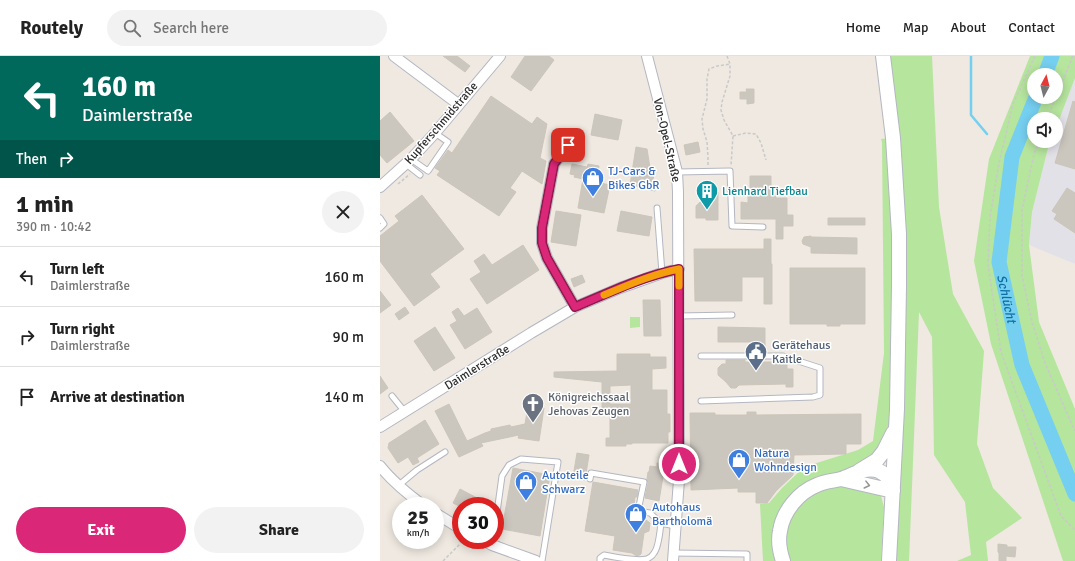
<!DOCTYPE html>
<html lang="en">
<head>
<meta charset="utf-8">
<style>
  :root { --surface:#fff; --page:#f2f2f2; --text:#222; --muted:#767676; --line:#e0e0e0; --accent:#db2777 }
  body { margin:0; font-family:Signika,sans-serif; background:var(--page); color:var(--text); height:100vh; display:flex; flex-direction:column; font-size:15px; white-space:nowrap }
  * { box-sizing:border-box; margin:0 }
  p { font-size:13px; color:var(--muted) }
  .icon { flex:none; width:22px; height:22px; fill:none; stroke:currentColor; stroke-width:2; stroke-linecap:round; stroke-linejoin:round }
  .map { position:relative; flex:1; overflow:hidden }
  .side { display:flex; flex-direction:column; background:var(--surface); width:380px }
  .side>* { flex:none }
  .hud { background:#00695c; color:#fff; overflow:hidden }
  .needle { width:26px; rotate:7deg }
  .buttons { position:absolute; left:647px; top:12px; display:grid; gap:8px }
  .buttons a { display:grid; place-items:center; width:36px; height:36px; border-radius:50%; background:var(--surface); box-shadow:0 2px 10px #0003; font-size:20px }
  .speed { position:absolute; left:12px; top:441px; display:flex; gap:8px; font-size:20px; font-weight:700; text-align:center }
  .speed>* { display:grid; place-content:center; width:52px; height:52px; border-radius:50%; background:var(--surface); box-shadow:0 2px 10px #0003; line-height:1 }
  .speed small { font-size:10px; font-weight:400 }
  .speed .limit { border:6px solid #d22; background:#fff; color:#111 }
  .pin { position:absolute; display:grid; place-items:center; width:34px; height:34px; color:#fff; margin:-17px; border-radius:8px; box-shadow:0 2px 6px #0006 }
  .me { position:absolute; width:44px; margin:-22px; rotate:0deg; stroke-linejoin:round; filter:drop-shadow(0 0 3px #0008) }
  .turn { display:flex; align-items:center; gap:14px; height:84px; padding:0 16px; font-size:18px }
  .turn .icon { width:52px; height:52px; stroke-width:2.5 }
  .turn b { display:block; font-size:28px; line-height:34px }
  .then { display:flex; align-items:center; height:38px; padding:0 16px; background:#0003; gap:8px; font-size:15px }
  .round { display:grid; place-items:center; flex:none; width:42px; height:42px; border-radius:21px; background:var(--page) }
  .overview { display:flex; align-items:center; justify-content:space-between; height:68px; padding:0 16px }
  h1 { font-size:24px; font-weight:700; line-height:30px }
  .button { display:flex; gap:8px; margin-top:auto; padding:8px 16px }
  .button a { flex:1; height:46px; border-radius:24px; background:var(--accent); color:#fff; font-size:16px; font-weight:700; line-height:46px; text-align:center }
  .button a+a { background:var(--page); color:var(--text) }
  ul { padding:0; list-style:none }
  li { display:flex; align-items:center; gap:12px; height:60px; padding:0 16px; border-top:1px solid var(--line) }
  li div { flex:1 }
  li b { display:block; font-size:15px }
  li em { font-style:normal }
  header { display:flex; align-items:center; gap:24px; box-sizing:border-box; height:56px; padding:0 20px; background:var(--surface); border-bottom:1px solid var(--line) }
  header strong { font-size:19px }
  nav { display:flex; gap:22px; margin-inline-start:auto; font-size:14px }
  .search { width:280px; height:36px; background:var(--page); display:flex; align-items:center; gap:10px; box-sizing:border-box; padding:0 14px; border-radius:22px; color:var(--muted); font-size:15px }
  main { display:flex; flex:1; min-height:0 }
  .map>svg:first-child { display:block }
  .industrial { fill:#e3e1e8 }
  .green { fill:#b6e59e; fill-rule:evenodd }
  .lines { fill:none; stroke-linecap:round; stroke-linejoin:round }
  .stream { stroke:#75cff0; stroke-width:2.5 }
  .river { stroke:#75cff0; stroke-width:15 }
  .building { fill:#cbc7bf; stroke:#cbc5ba; fill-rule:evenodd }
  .service-casing { stroke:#b4b7c1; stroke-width:7 }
  .minor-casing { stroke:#b4b7c1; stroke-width:12 }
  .secondary-casing { stroke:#b4b7c1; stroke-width:16 }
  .path { stroke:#c9c9c9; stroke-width:1.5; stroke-dasharray:3 2; stroke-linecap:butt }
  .service { stroke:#fff; stroke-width:5 }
  .minor { stroke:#fff; stroke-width:10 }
  .secondary { stroke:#fff; stroke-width:14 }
  .oneway { stroke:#969696 }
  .route-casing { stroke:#8e194d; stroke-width:10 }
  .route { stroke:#db2777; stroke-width:7 }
  .slow { stroke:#f59e0b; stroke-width:7 }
  .labels { text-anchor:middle; stroke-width:3; stroke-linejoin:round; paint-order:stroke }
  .street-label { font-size:12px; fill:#2e2e2e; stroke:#fff }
  .shop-label { font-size:12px; fill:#366cbe; stroke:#fff; text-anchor:start }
  .culture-label { font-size:12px; fill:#0d838f; stroke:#fff; text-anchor:start }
  .service-label { font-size:12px; fill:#4e5e75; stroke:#fff; text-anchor:start }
  .worship-label { font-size:12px; fill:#5b616d; stroke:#fff; text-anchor:start }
  .water-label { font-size:13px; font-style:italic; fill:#0d6fa3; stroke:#fff }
</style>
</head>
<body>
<header>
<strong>Routely</strong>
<div class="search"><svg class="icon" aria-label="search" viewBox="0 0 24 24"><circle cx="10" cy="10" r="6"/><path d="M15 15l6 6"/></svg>Search here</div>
<nav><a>Home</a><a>Map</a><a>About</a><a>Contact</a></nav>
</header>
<main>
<section class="side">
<div class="hud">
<div class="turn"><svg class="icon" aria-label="left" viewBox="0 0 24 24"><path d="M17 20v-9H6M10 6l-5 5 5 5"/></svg><div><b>160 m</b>Daimlerstraße</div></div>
<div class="then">Then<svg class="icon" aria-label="right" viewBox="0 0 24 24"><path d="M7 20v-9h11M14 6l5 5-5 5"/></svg></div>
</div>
<div class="overview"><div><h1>1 min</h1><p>390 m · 10:42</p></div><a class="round"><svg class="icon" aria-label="close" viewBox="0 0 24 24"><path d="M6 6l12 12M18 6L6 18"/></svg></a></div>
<ul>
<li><svg class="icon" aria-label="left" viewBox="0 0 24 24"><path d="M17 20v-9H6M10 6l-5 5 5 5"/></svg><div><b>Turn left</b><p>Daimlerstraße</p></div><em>160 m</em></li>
<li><svg class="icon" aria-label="right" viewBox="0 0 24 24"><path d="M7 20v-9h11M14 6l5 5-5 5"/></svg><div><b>Turn right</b><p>Daimlerstraße</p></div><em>90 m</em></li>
<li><svg class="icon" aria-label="arrive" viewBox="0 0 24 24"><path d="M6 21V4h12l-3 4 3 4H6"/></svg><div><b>Arrive at destination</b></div><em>140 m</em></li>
</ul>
<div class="button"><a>Exit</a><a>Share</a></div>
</section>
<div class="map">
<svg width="695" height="505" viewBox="0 0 695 505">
  <rect width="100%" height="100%" fill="#efe9e1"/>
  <path class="industrial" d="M695 22V208L649 189 652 156 668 92 671 85H676V72Z"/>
  <path class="green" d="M508 0H552L559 151 573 238 604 295 597 388 613 432 642 462 606 486 608 505H577L591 499 585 446 554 399 552 281 539 256 529 505H515L522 353Z
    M650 0H695V22L676 72V63H654V85H671L668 92 652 156 649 189 659 266 695 353V505H683L611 288 594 205 609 103ZM654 19H676V41H654Z
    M509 82 515 178 513 322 509 368 501 390 494 399 483 408 411 440 398 505H383L380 448 389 447 402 432 424 411 478 394 493 385 504 297 502 86 501 83Z
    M250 261H260V271L250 272Z
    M457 429 494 434 501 440 504 451 501 505H410L406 491V475L413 456 430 438Z"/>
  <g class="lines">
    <path class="stream" d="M591 0V59L607 78"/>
    <g class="river">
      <path d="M665 19 672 0"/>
      <path id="s1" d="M656 41 632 101 619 206 642 309 695 438"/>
    </g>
  </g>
  <path class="building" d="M63 0H77L90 10 85 16Z
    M145 0H169L174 4 151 35 131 21Z
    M366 33H374V47L367 48V43H360V36H367Z
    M111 40 152 68 157 61 167 68 160 102 166 105 162 128 142 115 130 132 136 136 119 160 57 119 60 115 55 112 68 94 72 97Z
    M693 45 695 46V113L675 107Z
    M10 56 34 85 7 107 0 99V65Z
    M215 58 242 64 238 84 211 79Z
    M318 86 320 96 306 99 304 89Z
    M256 91 267 93 271 118 274 119 272 127 276 128 275 135 250 129Z
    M192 108 207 111 208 108 219 110 216 126 230 129 224 157 198 152 203 123 194 121 195 119 190 118Z
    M370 120H391V137H396V142H407V159H413V170H403V183H396V163H361V146L368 147V137H370Z
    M687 132 695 137V177L674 163 677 158 672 155Z
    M323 136H338V164H326V162H316V150L323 143Z
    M42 139 84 193 50 218 60 231 34 250 0 205V180L19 165 15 160Z
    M176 155 201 159 196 190 171 186Z
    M241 155 272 161 269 180 237 175Z
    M448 162H485V169H448Z
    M431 180V181L477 182V198L431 197V191L423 188 422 185 424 181Z
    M384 183H391V208H392V248H384V221H362V245H315L314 193H384Z
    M143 189 159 214 107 248 90 223 101 216 94 205 104 198 112 209Z
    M410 212H485V268H460V270H447V268H410Z
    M202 219 205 226 194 231 191 223Z
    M0 235 11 249 0 257Z
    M263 244H280L281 280H264Z
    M25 251 29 257 19 264 15 258Z
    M78 252 84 260 97 252 112 276 85 293 70 269 77 265 72 256Z
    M55 271 75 302 54 315 34 285Z
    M338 271 385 272V292H378V286H338Z
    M237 298H270V301H286V312L272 313V334H287V358H290V376H288V387H252V388H246V390H226V382H230V356H222V326L174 321V316L237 315ZM251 329V348H230V330Z
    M346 304H365V306H407V313H413V331H406V328L359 329 356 332H351L346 326 338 319V312L342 308H346Z
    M0 320 8 332 0 338Z
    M69 348 87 385 105 377 111 375V373L130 369 131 371 145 368 148 350 164 352 159 385 138 382 139 379 101 387 103 390 79 401 55 355Z
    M367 356H376V359L481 358V388H466V398L414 399 413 419 396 435 387 447H376V436H358V432L311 434 310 357H335V359H367Z
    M45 364 59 388 37 402 39 406 33 409 28 401 18 407 8 392 9 387Z
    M197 397 209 399 205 424 193 421Z
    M277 407 285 408 279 445 265 442 268 427 267 423 268 416H269L270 410 277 411Z
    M133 412 170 419 160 480 122 473Z
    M213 426 258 434 257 441H255L253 456 262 465 266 464 270 467 269 475 264 477 261 498 258 500 255 499 252 497 233 494 235 480 205 475Z
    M80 433 97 442 93 450H88L82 447 79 450 73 447Z
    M618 488 627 489V491H636L635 501 626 500V505H619V497L618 496Z"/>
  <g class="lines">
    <g class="service-casing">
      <path id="service" d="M31 103 48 115 68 86 55 77
        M26 108 40 119
        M297 116 350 115 352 170 383 171
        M277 152 282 217
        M0 162 4 168 0 172
        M299 260 352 259
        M321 300H403L440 312V339L433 341 321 345
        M12 340 25 356
        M210 423 211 417 264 426 258 455 270 457 281 467
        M19 429 37 414 65 396
        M115 471 122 420 129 409 141 403 178 406 162 505
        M293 497 367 498V505
        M220 505V502L224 499C234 501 258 505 267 503 269 502 273 499 274 497 279 491 280 474 281 467L295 470"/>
    </g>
    <g class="minor-casing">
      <path id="minor" d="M14 0 78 48
        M267 0 297 116 298 136 299 424 293 505
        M188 89 174 108 162 172V187L167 202 195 251
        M0 131 31 103 55 77 120 0
        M0 371 151 277 195 251 240 232 282 217 299 213
        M0 410C11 424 29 439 44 450
        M55 457 81 473
        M102 484 112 489 156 505"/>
    </g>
    <g class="secondary-casing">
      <path id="secondary" d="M503 0 513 82 519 178V230L517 353 509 505
        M479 415 497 404 504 395 513 377
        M461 423 513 435
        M403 505C400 496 398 484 400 475 403 455 419 436 437 429 445 425 453 425 461 423 473 419 485 410 499 415 508 419 510 426 513 434"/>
    </g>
    <path class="path" d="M347 0 350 8V20L342 46 341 54 344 64 353 80 351 109
      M655 0 633 48 619 107 610 161 608 209 621 296 681 460 695 474
      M667 63 693 0
      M353 80 366 77 376 78 381 87 386 104
      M659 85 654 98 642 154V220L652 266 665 307 695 375
      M328 109V101L327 86 323 73 322 63 327 43V23L329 13 337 10 350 8
      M18 128 30 118
      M63 505 84 484"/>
    <use href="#service" class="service"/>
    <use href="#minor" class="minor"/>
    <use href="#secondary" class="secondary"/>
  </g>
  <defs><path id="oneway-chevron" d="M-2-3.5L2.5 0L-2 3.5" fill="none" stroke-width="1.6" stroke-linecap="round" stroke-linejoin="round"/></defs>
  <use class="oneway" href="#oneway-chevron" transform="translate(487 429) rotate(14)"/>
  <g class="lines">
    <g class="route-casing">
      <path id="route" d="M188 89 174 108 162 172V187L167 202 195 251C228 237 263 220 299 213V408"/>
    </g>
    <use href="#route" class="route"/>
    <path class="slow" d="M224 239C248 229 273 218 299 213V230"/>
  </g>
  <defs>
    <g id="shop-pin" transform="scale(1.15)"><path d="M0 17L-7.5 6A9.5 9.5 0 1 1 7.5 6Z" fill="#3f7fe0" stroke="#fff"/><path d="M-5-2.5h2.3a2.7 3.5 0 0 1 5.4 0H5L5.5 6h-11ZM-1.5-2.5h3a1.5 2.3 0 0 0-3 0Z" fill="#fff"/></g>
    <g id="building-pin" transform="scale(1.15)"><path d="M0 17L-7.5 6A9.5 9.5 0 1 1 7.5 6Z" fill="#0f9aa8" stroke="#fff"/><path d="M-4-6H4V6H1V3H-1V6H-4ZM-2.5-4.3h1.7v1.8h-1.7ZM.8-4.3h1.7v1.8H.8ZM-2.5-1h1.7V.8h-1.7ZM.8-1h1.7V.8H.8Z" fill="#fff"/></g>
    <g id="civic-pin" transform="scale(1.15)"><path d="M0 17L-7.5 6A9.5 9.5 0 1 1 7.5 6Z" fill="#5c6f8a" stroke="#fff"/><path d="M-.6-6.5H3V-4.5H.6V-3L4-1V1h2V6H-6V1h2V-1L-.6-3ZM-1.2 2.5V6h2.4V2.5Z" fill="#fff"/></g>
    <g id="church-pin" transform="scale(1.15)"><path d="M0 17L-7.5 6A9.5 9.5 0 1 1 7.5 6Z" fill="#6b7280" stroke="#fff"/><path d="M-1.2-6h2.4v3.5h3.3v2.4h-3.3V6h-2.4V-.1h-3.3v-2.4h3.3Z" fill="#fff"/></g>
  </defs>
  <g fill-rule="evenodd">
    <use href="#shop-pin" x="213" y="122"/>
    <use href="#building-pin" x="327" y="135"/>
    <use href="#civic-pin" x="376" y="296"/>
    <use href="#church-pin" x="153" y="348"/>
    <use href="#shop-pin" x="359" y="404"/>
    <use href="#shop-pin" x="146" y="426"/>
    <use href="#shop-pin" x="256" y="458"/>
  </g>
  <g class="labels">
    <g class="street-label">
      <text transform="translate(61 67) rotate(-49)" y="4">Kupferschmidstraße</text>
      <text transform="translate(287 84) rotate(77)" y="4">Von-Opel-Straße</text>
      <text transform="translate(97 311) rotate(-32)" y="4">Daimlerstraße</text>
    </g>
    <g class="shop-label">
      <text x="228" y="119">TJ-Cars &amp;<tspan x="228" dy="14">Bikes GbR</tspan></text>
      <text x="374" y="401">Natura<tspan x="374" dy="14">Wohndesign</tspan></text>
      <text x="162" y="423">Autoteile<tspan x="162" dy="14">Schwarz</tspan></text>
      <text x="272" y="455">Autohaus<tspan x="272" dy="14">Bartholomä</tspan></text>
    </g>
    <g class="culture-label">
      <text x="342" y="139">Lienhard Tiefbau</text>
    </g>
    <g class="service-label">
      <text x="392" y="293">Gerätehaus<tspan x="392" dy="14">Kaitle</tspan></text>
    </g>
    <g class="worship-label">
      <text x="168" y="345">Königreichssaal<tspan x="168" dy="14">Jehovas Zeugen</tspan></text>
    </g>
    <g class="water-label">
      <text dy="5" stroke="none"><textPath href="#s1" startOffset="208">Schlücht</textPath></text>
    </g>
  </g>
</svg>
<div class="buttons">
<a><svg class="needle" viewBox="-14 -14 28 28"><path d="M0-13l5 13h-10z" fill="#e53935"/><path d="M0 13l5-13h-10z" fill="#767676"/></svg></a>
<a><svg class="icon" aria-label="sound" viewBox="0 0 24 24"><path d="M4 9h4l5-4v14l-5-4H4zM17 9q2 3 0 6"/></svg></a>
</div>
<div class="speed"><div>25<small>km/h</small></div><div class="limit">30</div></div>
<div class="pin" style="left:188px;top:89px;background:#d93025"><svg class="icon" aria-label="arrive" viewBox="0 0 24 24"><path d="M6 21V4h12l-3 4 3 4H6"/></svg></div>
<svg class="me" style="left:299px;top:408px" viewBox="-20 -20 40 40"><circle r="17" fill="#db2777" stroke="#fff" stroke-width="3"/><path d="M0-11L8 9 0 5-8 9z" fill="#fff"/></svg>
</div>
</main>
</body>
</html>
